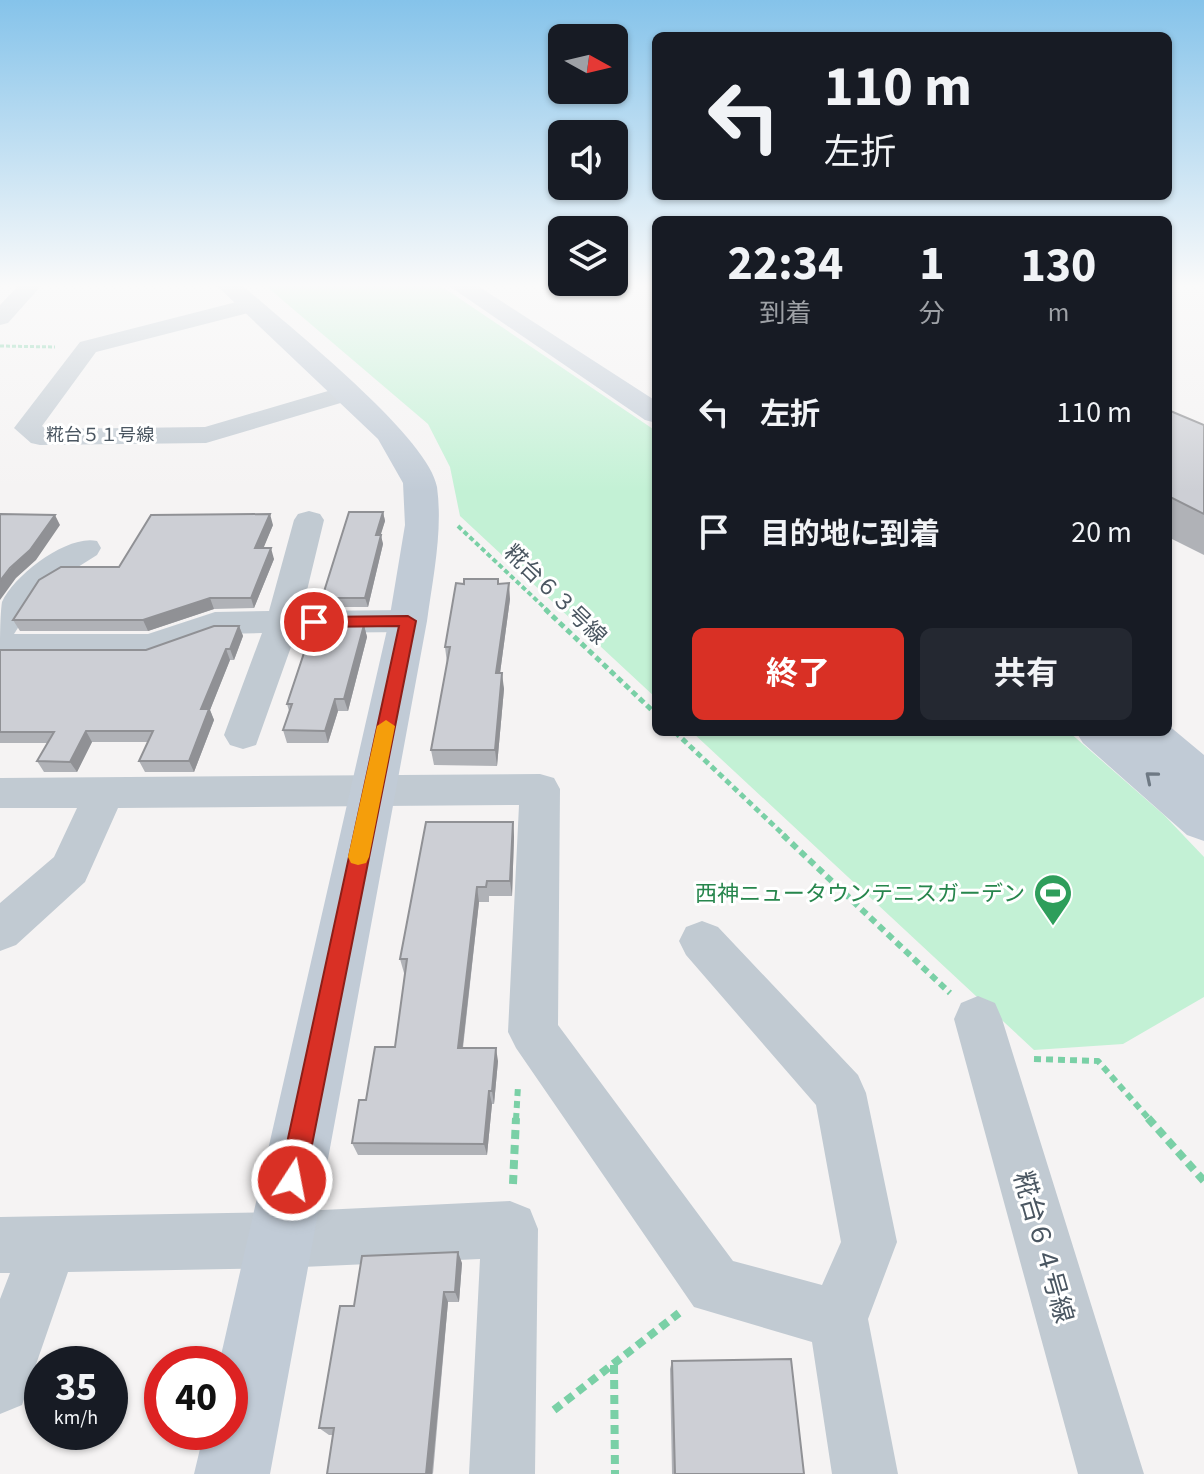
<!DOCTYPE html>
<html lang="ja">
<head>
<meta charset="utf-8">
<style>
  :root { --surface:#171b24; --page:#242831; --text:#f1f3f6; --muted:#9ea1a6; --accent:#d93025 }
  body { margin:0; font-family:"Source Sans 3","Noto Sans JP",sans-serif; background:var(--page); color:var(--text); height:100vh; display:flex; flex-direction:column; font-size:30px; white-space:nowrap }
  * { box-sizing:border-box; margin:0 }
  p { font-size:26px; color:var(--muted) }
  .icon { flex:none; width:44px; height:44px; fill:none; stroke:currentColor; stroke-width:2; stroke-linecap:round; stroke-linejoin:round }
  .map { position:relative; flex:1; overflow:hidden }
  .side { position:absolute; left:652px; top:216px; width:520px; height:520px; display:flex; flex-direction:column; background:var(--surface); border-radius:12px; box-shadow:0 2px 6px #0004 }
  .side>* { flex:none }
  .top-card { position:absolute; left:652px; top:32px; width:520px; height:168px; border-radius:12px; box-shadow:0 2px 6px #0004; background:#171b24; color:var(--text); overflow:hidden }
  .needle { width:52px; rotate:98deg }
  .tools { position:absolute; left:548px; top:24px; display:grid; gap:16px }
  .tools a { display:grid; place-items:center; width:80px; height:80px; border-radius:12px; background:var(--surface); box-shadow:0 2px 6px #0004; font-size:40px }
  .speed { position:absolute; left:24px; top:1346px; display:flex; gap:16px; font-size:40px; font-weight:700; text-align:center }
  .speed>* { display:grid; place-content:center; width:104px; height:104px; border-radius:50%; background:var(--surface); box-shadow:0 2px 6px #0004; line-height:1 }
  .speed small { font-size:20px; font-weight:400 }
  .speed .limit { border:12px solid #d22; background:#fff; color:#111 }
  .pin { position:absolute; display:grid; place-items:center; width:68px; height:68px; color:#fff; margin:-34px; border:4px solid #fff; border-radius:50%; box-shadow:0 2px 8px #0007 }
  .me { position:absolute; width:88px; margin:-44px; rotate:11deg; stroke-linejoin:round; filter:drop-shadow(0 0 6px #0008) }
  .turn { display:flex; align-items:center; gap:28px; height:168px; padding:0 40px; font-size:36px }
  .turn .icon { width:104px; height:104px; stroke-width:2.5 }
  .turn b { display:block; font-size:56px; line-height:68px }
  .eta { display:flex; justify-content:space-evenly; align-items:center; height:136px; text-align:center }
  .eta b { font-size:48px; font-weight:700; line-height:56px }
  .primary-button { display:flex; gap:16px; margin-top:auto; padding:16px 40px }
  .primary-button a { flex:1; height:92px; border-radius:12px; background:var(--accent); color:#fff; font-size:32px; font-weight:700; line-height:92px; text-align:center }
  .primary-button a+a { background:var(--page); color:var(--text) }
  ul { padding:0; list-style:none }
  li { display:flex; align-items:center; gap:24px; height:120px; padding:0 40px }
  li div { flex:1 }
  li b { display:block; font-size:30px }
  li em { font-style:normal }
  .map>svg:first-child { display:block }
  .green { fill:#c3f1d5 }
  .lines { fill:none; stroke-linecap:round; stroke-linejoin:round }
  .path-far4 { stroke:#7ad0a6; stroke-width:3; stroke-dasharray:4 2; stroke-linecap:butt }
  .path-far3 { stroke:#7ad0a6; stroke-width:4; stroke-dasharray:5 3; stroke-linecap:butt }
  .path-far2 { stroke:#7ad0a6; stroke-width:5; stroke-dasharray:6 4; stroke-linecap:butt }
  .path-far1 { stroke:#7ad0a6; stroke-width:6; stroke-dasharray:7 5; stroke-linecap:butt }
  .path { stroke:#7ad0a6; stroke-width:8; stroke-dasharray:9 6; stroke-linecap:butt }
  .street { fill:#c1cad2; fill-rule:evenodd }
  .secondary { fill:#c1cbd6; fill-rule:evenodd }
  .wall { fill:#b0b2b7 }
  .shaded-wall { fill:#909195 }
  .building { fill:#cdcfd5; stroke:#909195; stroke-width:2 }
  .oneway { stroke:#6e7984 }
  .route { fill:#d93025; stroke:#8d1f18; stroke-width:2 }
  .slow { fill:#f59e0b }
  .labels { text-anchor:middle; stroke-width:6; stroke-linejoin:round; paint-order:stroke }
  .far-street-label { font-size:18px; fill:#4a5661; stroke:#fff }
  .street-label { font-size:22px; fill:#4a5661; stroke:#fff }
  .leisure-label { font-size:22px; fill:#27864d; stroke:#fff; text-anchor:end }
  .near-street-label { font-size:26px; fill:#4a5661; stroke:#fff }
</style>
</head>
<body>
<div class="map">
<svg width="1204" height="1474" viewBox="0 0 1204 1474">
  <rect width="100%" height="100%" fill="#f5f3f3"/>
  <path class="green" d="M266 286H441L656 431V698L460 516 450 467 428 424Z
    M692 732H1069L1164 815 1204 857V997L1123 1044 1034 1050Z"/>
  <g class="lines">
    <path class="path-far4" d="M0 346 55 347"/>
    <path class="path-far3" d="M458 526 548 611"/>
    <path class="path-far2" d="M545 609 656 714
      M675 732 786 837"/>
    <path class="path-far1" d="M783 835 950 993
      M1034 1059 1098 1061 1150 1120
      M516 1120 518 1086"/>
    <path class="path" d="M1148 1118 1204 1181
      M513 1184 516 1118
      M614 1365 615 1474
      M554 1410 679 1313"/>
    <path class="street" d="M18 286H41L8 323 0 325V305Z
      M252 298 263 305 260 310 96 352 42 426 46 429 205 427 345 386 354 389 358 394 354 399 206 443 40 445 31 443 14 428 80 342Z
      M309 511 320 514 324 520 302 611 408 610 420 613 425 621 420 629 408 632 296 633 256 745 243 749 230 745 224 735 262 633 218 634 151 658H0C0 642 0 615 2 602 14 575 68 534 97 541L101 548 97 555 43 589 14 634H148L215 612 269 611 294 520 298 514Z
      M540 774 554 778 560 789 558 1025 733 1261 822 1285 841 1242 816 1105 686 955 679 941 686 927 702 921 718 927 858 1075 866 1093 897 1242 868 1319 898 1474H832L812 1342 694 1307 516 1048 508 1032 519 805 118 808 85 882 16 945 0 951V903L54 857 77 808H0V778Z
      M978 996 995 1003 1002 1019 1144 1474H1078L954 1019 961 1003Z
      M510 1201 530 1209 538 1229 535 1474H469L480 1259 280 1268 68 1272 22 1405 0 1414V1299L10 1273H0V1217L280 1212Z"/>
    <path class="secondary" d="M217 286H243C286 324 429 437 437 487 443 531 433 577 427 621L270 1474H194L204 1432H230V1364H219L389 621 405 525 403 483 378 439Z
      M449 286H478L656 401V423L645 420Z
      M1168 725 1204 755V841L1187 835 1083 743 1076 732H1168Z"/>
  </g>
  <path class="wall" d="M1168 410 1204 425V555L1168 537Z
    M383 512 385 521 380 535 383 544 368 607H324L322 598Z
    M273 525 263 548 274 559 254 608 214 609 148 631H20L13 620 119 567Z
    M499 584 510 599 500 673 504 689 497 766 434 765 431 750 447 663 445 647Z
    M364 625 367 637 348 711H338L328 743H287L283 730 289 711 287 704Z
    M239 626 243 636 234 660H230L210 710 214 720 194 772H145L139 761 148 742H92L77 772H44L37 761 48 743H0V650H146Z
    M513 822 514 837 512 896H489V902H479L463 1048 498 1061 494 1104H492L487 1155H358L352 1143 366 1100 395 1047 405 973H404L400 959Z
    M462 1263 459 1302H448L433 1474 333 1435H329L319 1428 354 1306Z
    M672 1361 804 1474H672L670 1369Z"/>
  <path class="shaded-wall" d="M383 512 385 521 378 544 376 535Z
    M270 514 273 525 259 559 255 548Z
    M55 515 60 525 36 560 16 578 0 600V581Z
    M381 535 383 544 368 607 365 598Z
    M271 548 274 559 254 608 251 598Z
    M509 583 510 599 498 688 496 673Z
    M210 598 214 609 148 631 143 620Z
    M364 625 367 637 348 711 344 699Z
    M239 626 243 636 234 660 230 649Z
    M226 649 230 660 210 710 214 720 194 772 189 761 201 709Z
    M502 673 504 689 497 766 495 750Z
    M335 699 338 711 328 743 325 731Z
    M86 731 92 742 77 772 70 762Z
    M513 822 514 837 512 896 510 881Z
    M477 887 479 902 461 1061 458 1048Z
    M496 1048 498 1061 494 1104 492 1091Z
    M489 1091 492 1104 487 1155 484 1144Z
    M458 1252 462 1263 459 1302 455 1292Z
    M444 1292 448 1302 432 1474H426Z"/>
  <path class="building" d="M1168 410 1204 425V514L1168 496Z
    M349 512H383L376 535H381L365 598H322Z
    M0 514 55 515 30 550 10 568 0 581Z
    M270 514 255 548H271L251 598H210L143 620H13L39 580 61 567H119L151 515Z
    M464 579H498V584L509 583 496 673H502L495 750H431L450 647H445L456 583 464 584Z
    M314 623 364 625 344 699H335L325 731 283 730 292 704H287Z
    M214 626H239L230 649H226L201 709H209L189 761H139L153 731H86L70 762 37 761 54 732H0V650H146Z
    M426 822H513L510 881H487L486 887H477L458 1048H496L492 1091H489L484 1144 352 1143 359 1100H366L375 1047H395L407 959H400Z
    M458 1252 455 1292H444L426 1474H327L334 1428H319L340 1306H354L362 1256Z
    M791 1359 804 1474H675L672 1361Z"/>
  <defs><path id="oneway-chevron" d="M-2-3.5L2.5 0L-2 3.5" fill="none" stroke-width="1.6" stroke-linecap="round" stroke-linejoin="round" transform="scale(2)"/></defs>
  <use class="oneway" href="#oneway-chevron" transform="translate(1151 777) rotate(-140)"/>
  <linearGradient id="sky" x2="0" y2="1"><stop stop-color="#85c3ea"/><stop offset="0.58" stop-color="#fafafa"/><stop offset="1" stop-color="#fafafa" stop-opacity="0"/></linearGradient>
  <rect width="1204" height="492" fill="url(#sky)"/>
  <path class="route" d="M408 616 416 621 305 1180 301 1190 292 1193 283 1190 279 1180 399 626 314 627 306 622 314 617Z"/>
  <path class="slow" d="M386 720 395 726 369 857 366 863 358 865 351 863 348 857 377 726Z"/>
  <defs>
    <g id="stadium-pin" transform="scale(2)"><path d="M0 17L-7.5 6A9.5 9.5 0 1 1 7.5 6Z" fill="#2e9e5b" stroke="#fff"/><path d="M0-5a6.5 5 0 1 0 0 10a6.5 5 0 1 0 0-10ZM-3.5-1.8h7v3.6h-7Z" fill="#fff"/></g>
  </defs>
  <g fill-rule="evenodd">
    <use href="#stadium-pin" x="1053" y="893"/>
  </g>
  <g class="labels">
    <g class="far-street-label">
      <text x="100" y="441">糀台５１号線</text>
    </g>
    <g class="street-label">
      <text transform="translate(556 594) rotate(44)" y="8">糀台６３号線</text>
    </g>
    <g class="leisure-label">
      <text x="1025" y="901">西神ニュータウンテニスガーデン</text>
    </g>
    <g class="near-street-label">
      <text transform="translate(1044 1247) rotate(74)" y="9">糀台６４号線</text>
    </g>
  </g>
</svg>
<div class="tools">
<a><svg class="needle" viewBox="-14 -14 28 28"><path d="M0-13l5 13h-10z" fill="#e53935"/><path d="M0 13l5-13h-10z" fill="#9ea1a6"/></svg></a>
<a><svg class="icon" aria-label="sound" viewBox="0 0 24 24"><path d="M4 9h4l5-4v14l-5-4H4zM17 9q2 3 0 6"/></svg></a>
<a><svg class="icon" aria-label="layers" viewBox="0 0 24 24"><path d="M12 4l9 5-9 5-9-5zM3 14l9 5 9-5"/></svg></a>
</div>
<div class="speed"><div>35<small>km/h</small></div><div class="limit">40</div></div>
<div class="pin" style="left:314px;top:622px;background:#d93025"><svg class="icon" aria-label="arrive" viewBox="0 0 24 24"><path d="M6 21V4h12l-3 4 3 4H6"/></svg></div>
<svg class="me" style="left:292px;top:1180px" viewBox="-20 -20 40 40"><circle r="17" fill="#d93025" stroke="#fff" stroke-width="3"/><path d="M0-11L8 9 0 5-8 9z" fill="#fff"/></svg>
<div class="top-card">
<div class="turn"><svg class="icon" aria-label="left" viewBox="0 0 24 24"><path d="M17 20v-9H6M10 6l-5 5 5 5"/></svg><div><b>110 m</b>左折</div></div>
</div>
<section class="side">
<div class="eta">
<div><b>22:34</b><p>到着</p></div>
<div><b>1</b><p>分</p></div>
<div><b>130</b><p>m</p></div>
</div>
<ul>
<li><svg class="icon" aria-label="left" viewBox="0 0 24 24"><path d="M17 20v-9H6M10 6l-5 5 5 5"/></svg><div><b>左折</b></div><em>110 m</em></li>
<li><svg class="icon" aria-label="arrive" viewBox="0 0 24 24"><path d="M6 21V4h12l-3 4 3 4H6"/></svg><div><b>目的地に到着</b></div><em>20 m</em></li>
</ul>
<div class="primary-button"><a>終了</a><a>共有</a></div>
</section>
</div>
</body>
</html>
